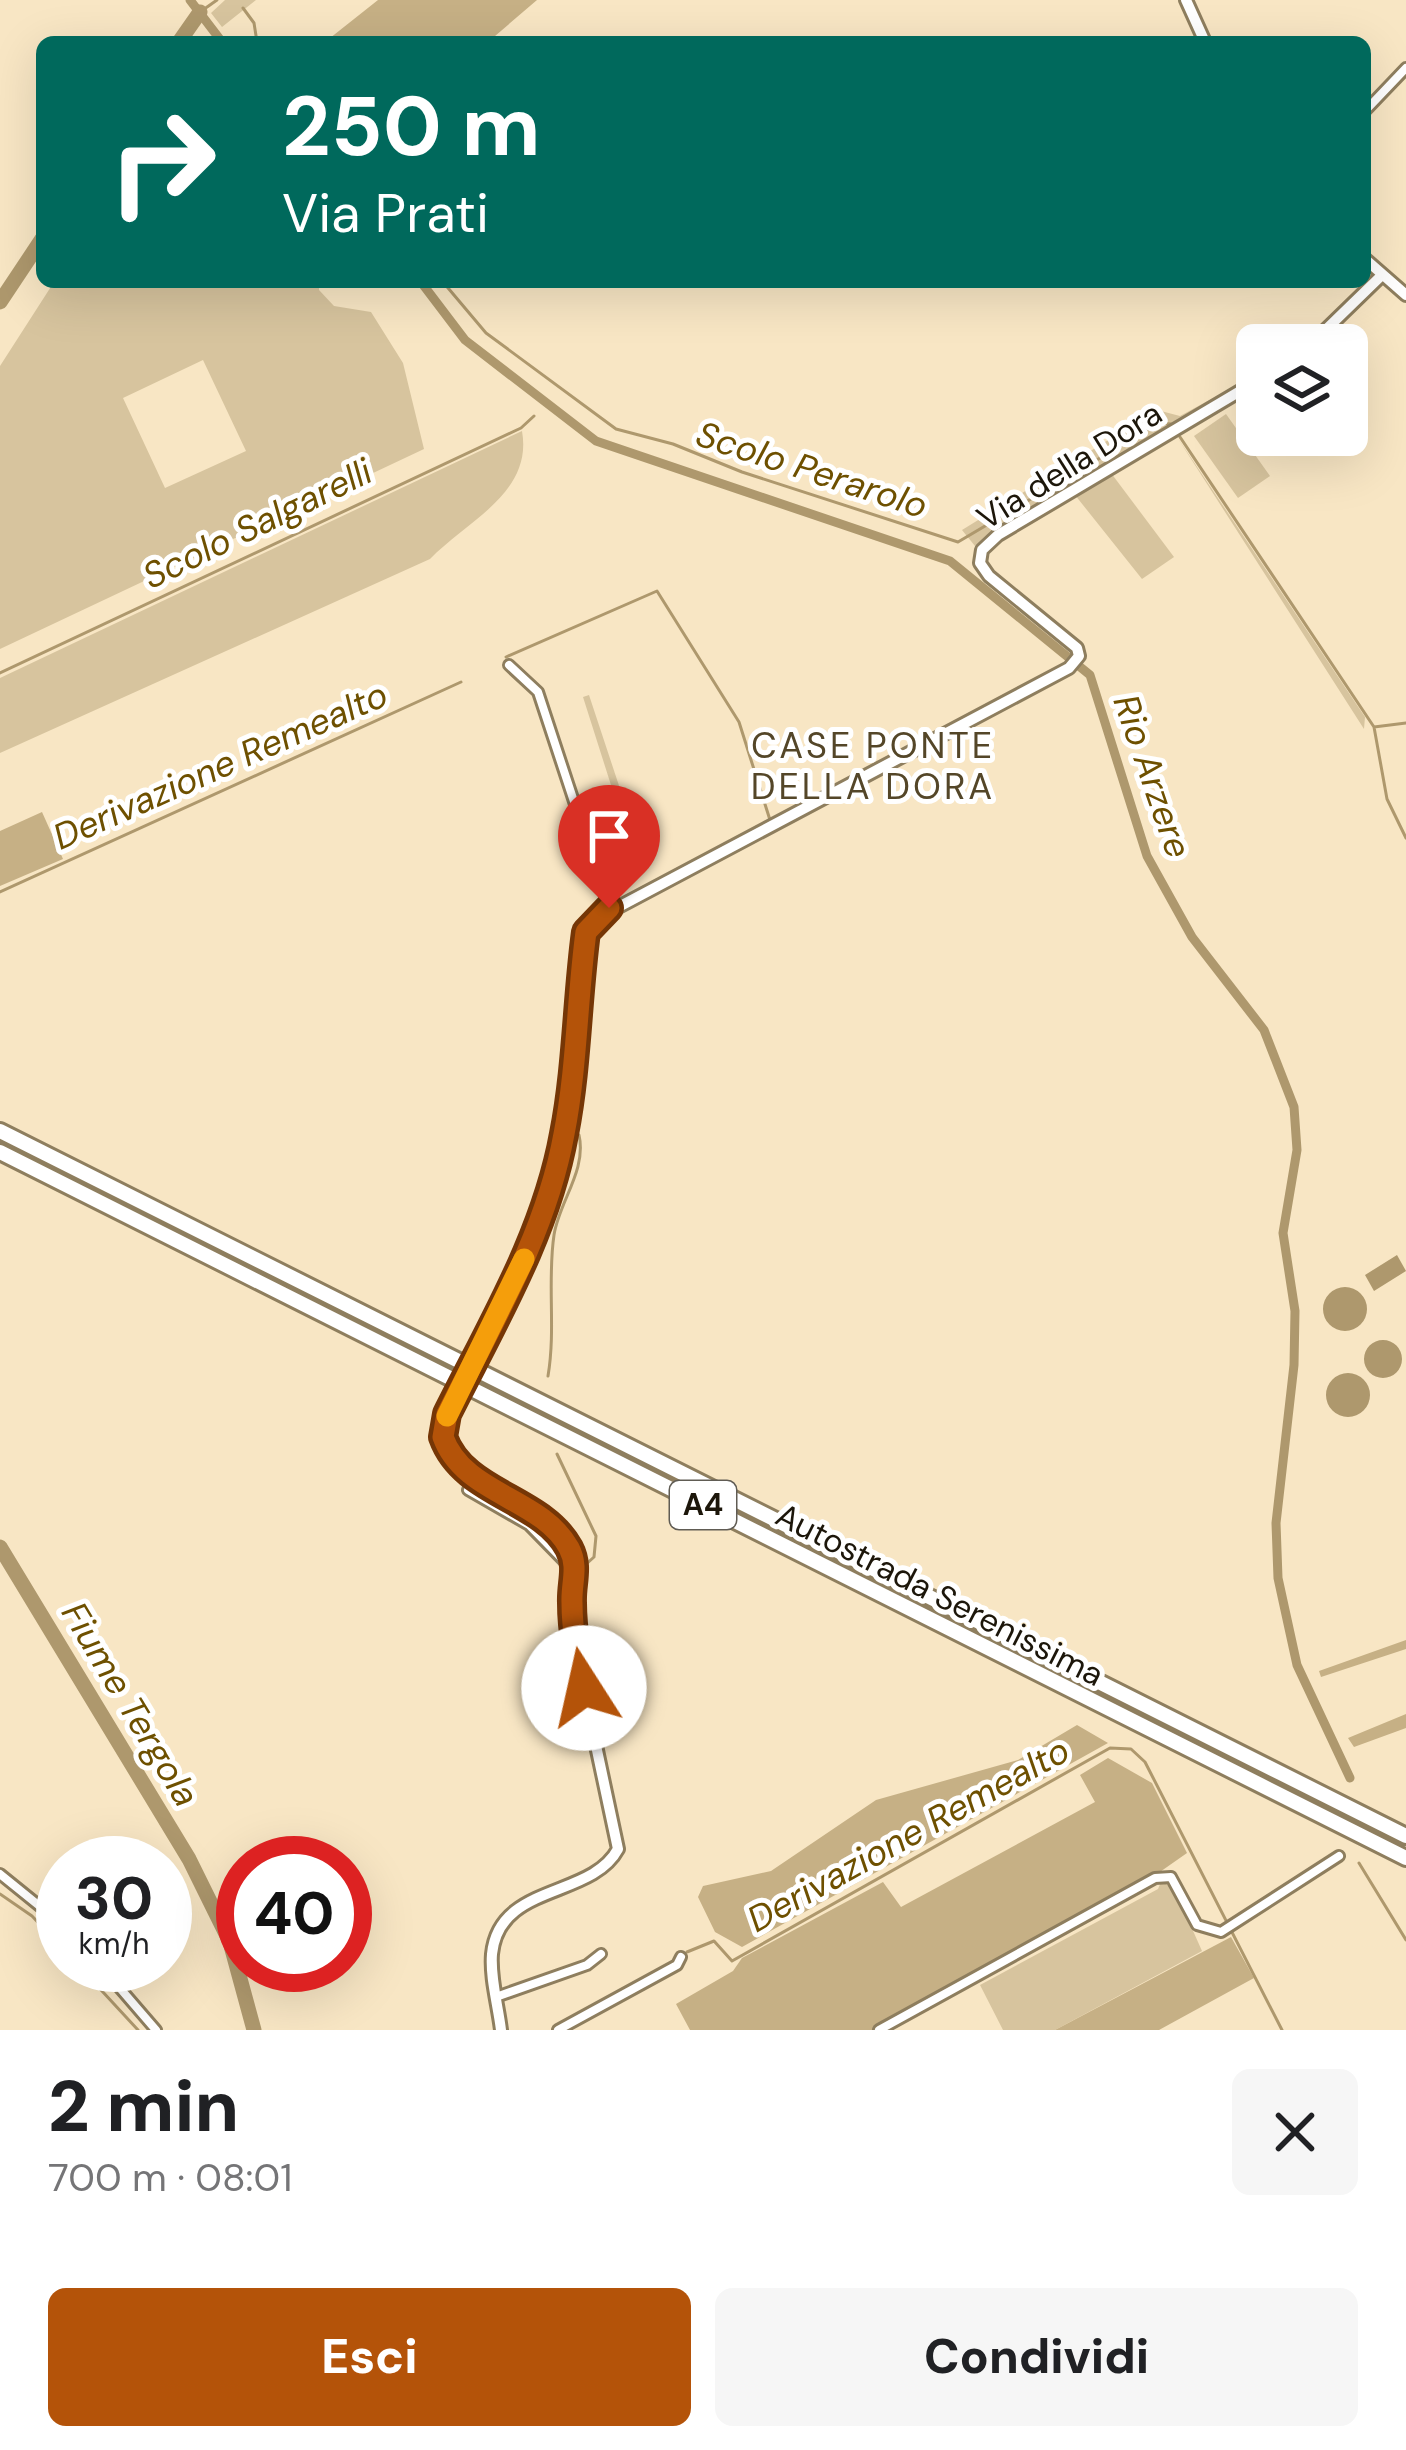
<!DOCTYPE html>
<html lang="it">
<head>
<meta charset="utf-8">
<style>
  :root { --surface:#fff; --page:#f6f6f6; --text:#202124; --muted:#757577; --accent:#b45309 }
  body { margin:0; font-family:"DM Sans",sans-serif; background:var(--page); color:var(--text); height:100vh; display:flex; flex-direction:column; font-size:45px; white-space:nowrap }
  * { box-sizing:border-box; margin:0 }
  p { font-size:39px; color:var(--muted) }
  .icon { flex:none; width:66px; height:66px; fill:none; stroke:currentColor; stroke-width:2; stroke-linecap:round; stroke-linejoin:round }
  .map { position:relative; height:2030px; overflow:hidden }
  .drawer { display:flex; flex-direction:column; background:var(--surface); flex:1 }
  .drawer>* { flex:none }
  .guide { position:absolute; left:36px; top:36px; width:1335px; height:252px; border-radius:18px; box-shadow:0 12px 48px #0002; background:#00695c; color:#fff; overflow:hidden }
  .fabs { position:absolute; left:1236px; top:324px; display:grid; gap:24px }
  .fabs a { display:grid; place-items:center; width:132px; height:132px; border-radius:18px; background:var(--surface); box-shadow:0 12px 48px #0002; font-size:60px }
  .speed { position:absolute; left:36px; top:1836px; display:flex; gap:24px; font-size:60px; font-weight:700; text-align:center }
  .speed>* { display:grid; place-content:center; width:156px; height:156px; border-radius:50%; background:var(--surface); box-shadow:0 12px 48px #0002; line-height:1 }
  .speed small { font-size:30px; font-weight:400 }
  .speed .limit { border:18px solid #d22; background:#fff; color:#111 }
  .pin { position:absolute; display:grid; place-items:center; width:102px; height:102px; color:#fff; margin:-123px -51px; border-radius:50% 50% 50% 0; rotate:-45deg; box-shadow:0 0 12px #0007 }
  .pin .icon { rotate:45deg }
  .me { position:absolute; width:132px; margin:-66px; rotate:350deg; stroke-linejoin:round; filter:drop-shadow(0 0 9px #0008) }
  .turn { display:flex; align-items:center; gap:42px; height:252px; padding:0 48px; font-size:54px }
  .turn .icon { width:156px; height:156px; stroke-width:2.5 }
  .turn b { display:block; font-size:84px; line-height:102px }
  .round { display:grid; place-items:center; flex:none; width:126px; height:126px; border-radius:18px; background:var(--page) }
  .headline { display:flex; align-items:center; justify-content:space-between; height:204px; padding:0 48px }
  h1 { font-size:72px; font-weight:800; line-height:90px }
  .button { display:flex; gap:24px; margin-top:auto; padding:24px 48px }
  .button a { flex:1; height:138px; border-radius:18px; background:var(--accent); color:#fff; font-size:48px; font-weight:800; line-height:138px; text-align:center }
  .button a+a { background:var(--page); color:var(--text) }
  .map>svg:first-child { display:block }
  .green { fill:#d7c49e; fill-rule:evenodd }
  .forest { fill:#c6b085 }
  .water { fill:#ae986d }
  .lines { fill:none; stroke-linecap:round; stroke-linejoin:round }
  .stream { stroke:#ae986d; stroke-width:3 }
  .canal { stroke:#ae986d; stroke-width:9 }
  .river { stroke:#ae986d; stroke-width:15 }
  .street-casing { stroke:#8e7e5e; stroke-width:14 }
  .secondary-casing { stroke:#8e7e5e; stroke-width:16 }
  .highway-casing { stroke:#8e7e5e; stroke-width:20 }
  .street { stroke:#fff; stroke-width:8 }
  .secondary { stroke:#fff; stroke-width:10 }
  .highway { stroke:#fff; stroke-width:14 }
  .secondary-bridge-casing { stroke:#8e7e5e; stroke-width:16; stroke-linecap:butt }
  .secondary-bridge { stroke:#fff; stroke-width:10 }
  .route-casing { stroke:#753606; stroke-width:30 }
  .route { stroke:#b45309; stroke-width:21 }
  .slow { stroke:#f59e0b; stroke-width:21 }
  .labels { text-anchor:middle; stroke-width:10; stroke-linejoin:round; paint-order:stroke }
  .shield { fill:#fff; stroke:#605c54; stroke-width:3 }
  .shield-label { font-size:30px; font-weight:bold; fill:#1c160a }
  .street-label { font-size:33px; fill:#1c160a; stroke:#fff }
  .water-label { font-size:36px; font-style:italic; fill:#6e5000; stroke:#fff }
  .neighbourhood-label { font-size:36px; letter-spacing:3px; fill:#544628; stroke:#fff }
</style>
</head>
<body>
<div class="map">
<svg width="1406" height="2030" viewBox="0 0 1406 2030">
  <rect width="100%" height="100%" fill="#f8e6c4"/>
  <path class="green" d="M225 0H256L222 27 211 13Z
    M54 282H319V290L334 306 371 312 403 363 424 449 0 649V366ZM203 360 246 451 165 488 123 398Z
    M1257 374 975 546 962 530 1157 410 1180 416Z
    M1226 414 1270 476 1238 498 1194 436Z
    M522 431C533 493 468 520 430 559L0 753V678Z
    M1177 437 1365 717 1364 729Z
    M1111 473 1174 557 1142 579 1075 495Z
    M589 695 631 822 624 826 583 697Z
    M1161 1882 1174 1888 1202 1951 1055 2030H1003L980 1985 1158 1889Z"/>
  <path class="forest" d="M378 0H537L488 42H325Z
    M42 812 63 859 0 886V831Z
    M1406 1640V1649L1321 1677 1319 1671Z
    M1406 1714V1728L1354 1747 1348 1738Z
    M1077 1725 1108 1743 742 1947 715 1932 698 1897 703 1886 771 1871 876 1800 1018 1760Z
    M1108 1758 1152 1783 1187 1853 1157 1874 873 2030H690L676 2004 733 1971 742 1958 883 1882 901 1907 1095 1802 1080 1775Z
    M1231 1937 1254 1978 1159 2030H1055Z"/>
  <path class="water" d="M1397 1255 1406 1271 1374 1291 1365 1275Z
    M1323 1309a22 22 0 1 1 44 0a22 22 0 1 1-44 0Z
    M1364 1359a19 19 0 1 1 38 0a19 19 0 1 1-38 0Z
    M1326 1395a22 22 0 1 1 44 0a22 22 0 1 1-44 0Z"/>
  <g class="lines">
    <path class="stream" d="M243 8 254 23 257 42
      M200 12 217 0
      M443 282 486 333 616 429 673 444 742 472 958 542 1159 423 1171 424
      M1180 437 1374 727 1387 799 1406 838
      M506 657 657 591 739 722 770 820
      M0 673 521 428 534 416
      M1374 727 1406 723
      M0 892 461 682
      M654 894 773 830
      M576 1125 593 937 603 921
      M548 1376C556 1329 547 1281 554 1235 559 1202 587 1170 579 1135
      M557 1454 596 1536 594 1557 583 1567
      M569 1588 562 1617 610 1836
      M1359 1863 1406 1940
      M0 1894 32 1916 63 1949
      M687 1952 714 1941 732 1961 1110 1748 1131 1749 1145 1762 1282 2030
      M78 1965 138 2030"/>
    <path class="canal" d="M190 0 222 42
      M421 282 465 340 596 441 950 561 1090 675 1147 856 1192 937 1264 1030 1294 1107 1297 1150 1283 1233 1295 1311 1294 1365 1276 1523 1278 1578 1297 1665 1350 1778"/>
    <path class="river" d="M179 42 200 12
      M0 302 42 239
      M0 1547 189 1859 230 1942 254 2030"/>
    <g class="street-casing">
      <path id="street" d="M1365 111 1406 68
        M509 665 538 692 609 908
        M468 1490 529 1525 574 1571
        M0 1874 63 1925
        M100 1965 156 2030
        M496 1997 587 1965 601 1954
        M558 2030 677 1965 681 1957
        M879 2030 1155 1878 1171 1877 1197 1925 1221 1932 1339 1856"/>
    </g>
    <g class="secondary-casing">
      <path id="secondary" d="M1186 0 1205 42
        M1365 259 1406 295
        M1310 345 1381 276
        M481 1346C516 1278 553 1207 565 1131 575 1068 580 1002 586 938L594 920 1069 668 1079 656 1077 648 989 576 980 563 982 550 998 535 1257 381
        M447 1414 443 1437 450 1456 567 1544 575 1572 574 1642 618 1849C591 1899 499 1883 492 1954 490 1978 498 2005 501 2030"/>
    </g>
    <g class="highway-casing">
      <path id="highway" d="M0 1131 1406 1836
        M0 1152 1406 1858"/>
    </g>
    <use href="#street" class="street"/>
    <use href="#secondary" class="secondary"/>
    <use href="#highway" class="highway"/>
    <g class="secondary-bridge-casing">
      <path id="secondary-bridge" d="M447 1414 481 1346"/>
    </g>
    <use href="#secondary-bridge" class="secondary-bridge"/>
  </g>
  <g class="lines">
    <g class="route-casing">
      <path id="route" d="M584 1688C578 1660 572 1632 572 1603 571 1583 579 1567 569 1548 541 1497 464 1495 443 1437L447 1414C492 1324 546 1234 564 1134 577 1068 577 999 586 932L609 908"/>
    </g>
    <use href="#route" class="route"/>
    <path class="slow" d="M447 1416 524 1259"/>
  </g>
  <g class="labels">
    <rect class="shield" x="670" y="1481" width="66" height="48" rx="9"/>
    <g class="shield-label">
      <text x="703" y="1515">A4</text>
    </g>
    <g class="street-label">
      <text transform="translate(1069 465) rotate(-32)" y="12">Via della Dora</text>
      <text transform="translate(940 1594) rotate(27)" y="12">Autostrada Serenissima</text>
    </g>
    <g class="water-label">
      <text transform="translate(812 469) rotate(18)" y="13">Scolo Perarolo</text>
      <text transform="translate(257 523) rotate(-26)" y="13">Scolo Salgarelli</text>
      <text transform="translate(220 765) rotate(-24)" y="13">Derivazione Remealto</text>
      <text transform="translate(1153 776) rotate(71)" y="13">Rio Arzere</text>
      <text transform="translate(131 1704) rotate(59)" y="13">Fiume Tergola</text>
      <text transform="translate(908 1834) rotate(-29)" y="13">Derivazione Remealto</text>
    </g>
    <g class="neighbourhood-label">
      <text x="873" y="758">CASE PONTE<tspan x="873" dy="41">DELLA DORA</tspan></text>
    </g>
  </g>
</svg>
<div class="fabs">
<a><svg class="icon" aria-label="layers" viewBox="0 0 24 24"><path d="M12 4l9 5-9 5-9-5zM3 14l9 5 9-5"/></svg></a>
</div>
<div class="speed"><div>30<small>km/h</small></div><div class="limit">40</div></div>
<div class="pin" style="left:609px;top:908px;background:#d93025"><svg class="icon" aria-label="arrive" viewBox="0 0 24 24"><path d="M6 21V4h12l-3 4 3 4H6"/></svg></div>
<svg class="me" style="left:584px;top:1688px" viewBox="-20 -20 40 40"><circle r="19" fill="#fff"/><path d="M0-13L10 11 0 6-10 11z" fill="#b45309"/></svg>
<div class="guide">
<div class="turn"><svg class="icon" aria-label="right" viewBox="0 0 24 24"><path d="M7 20v-9h11M14 6l5 5-5 5"/></svg><div><b>250 m</b>Via Prati</div></div>
</div>
</div>
<section class="drawer">
<div class="headline"><div><h1>2 min</h1><p>700 m · 08:01</p></div><a class="round"><svg class="icon" aria-label="close" viewBox="0 0 24 24"><path d="M6 6l12 12M18 6L6 18"/></svg></a></div>
<div class="button"><a>Esci</a><a>Condividi</a></div>
</section>
</body>
</html>
